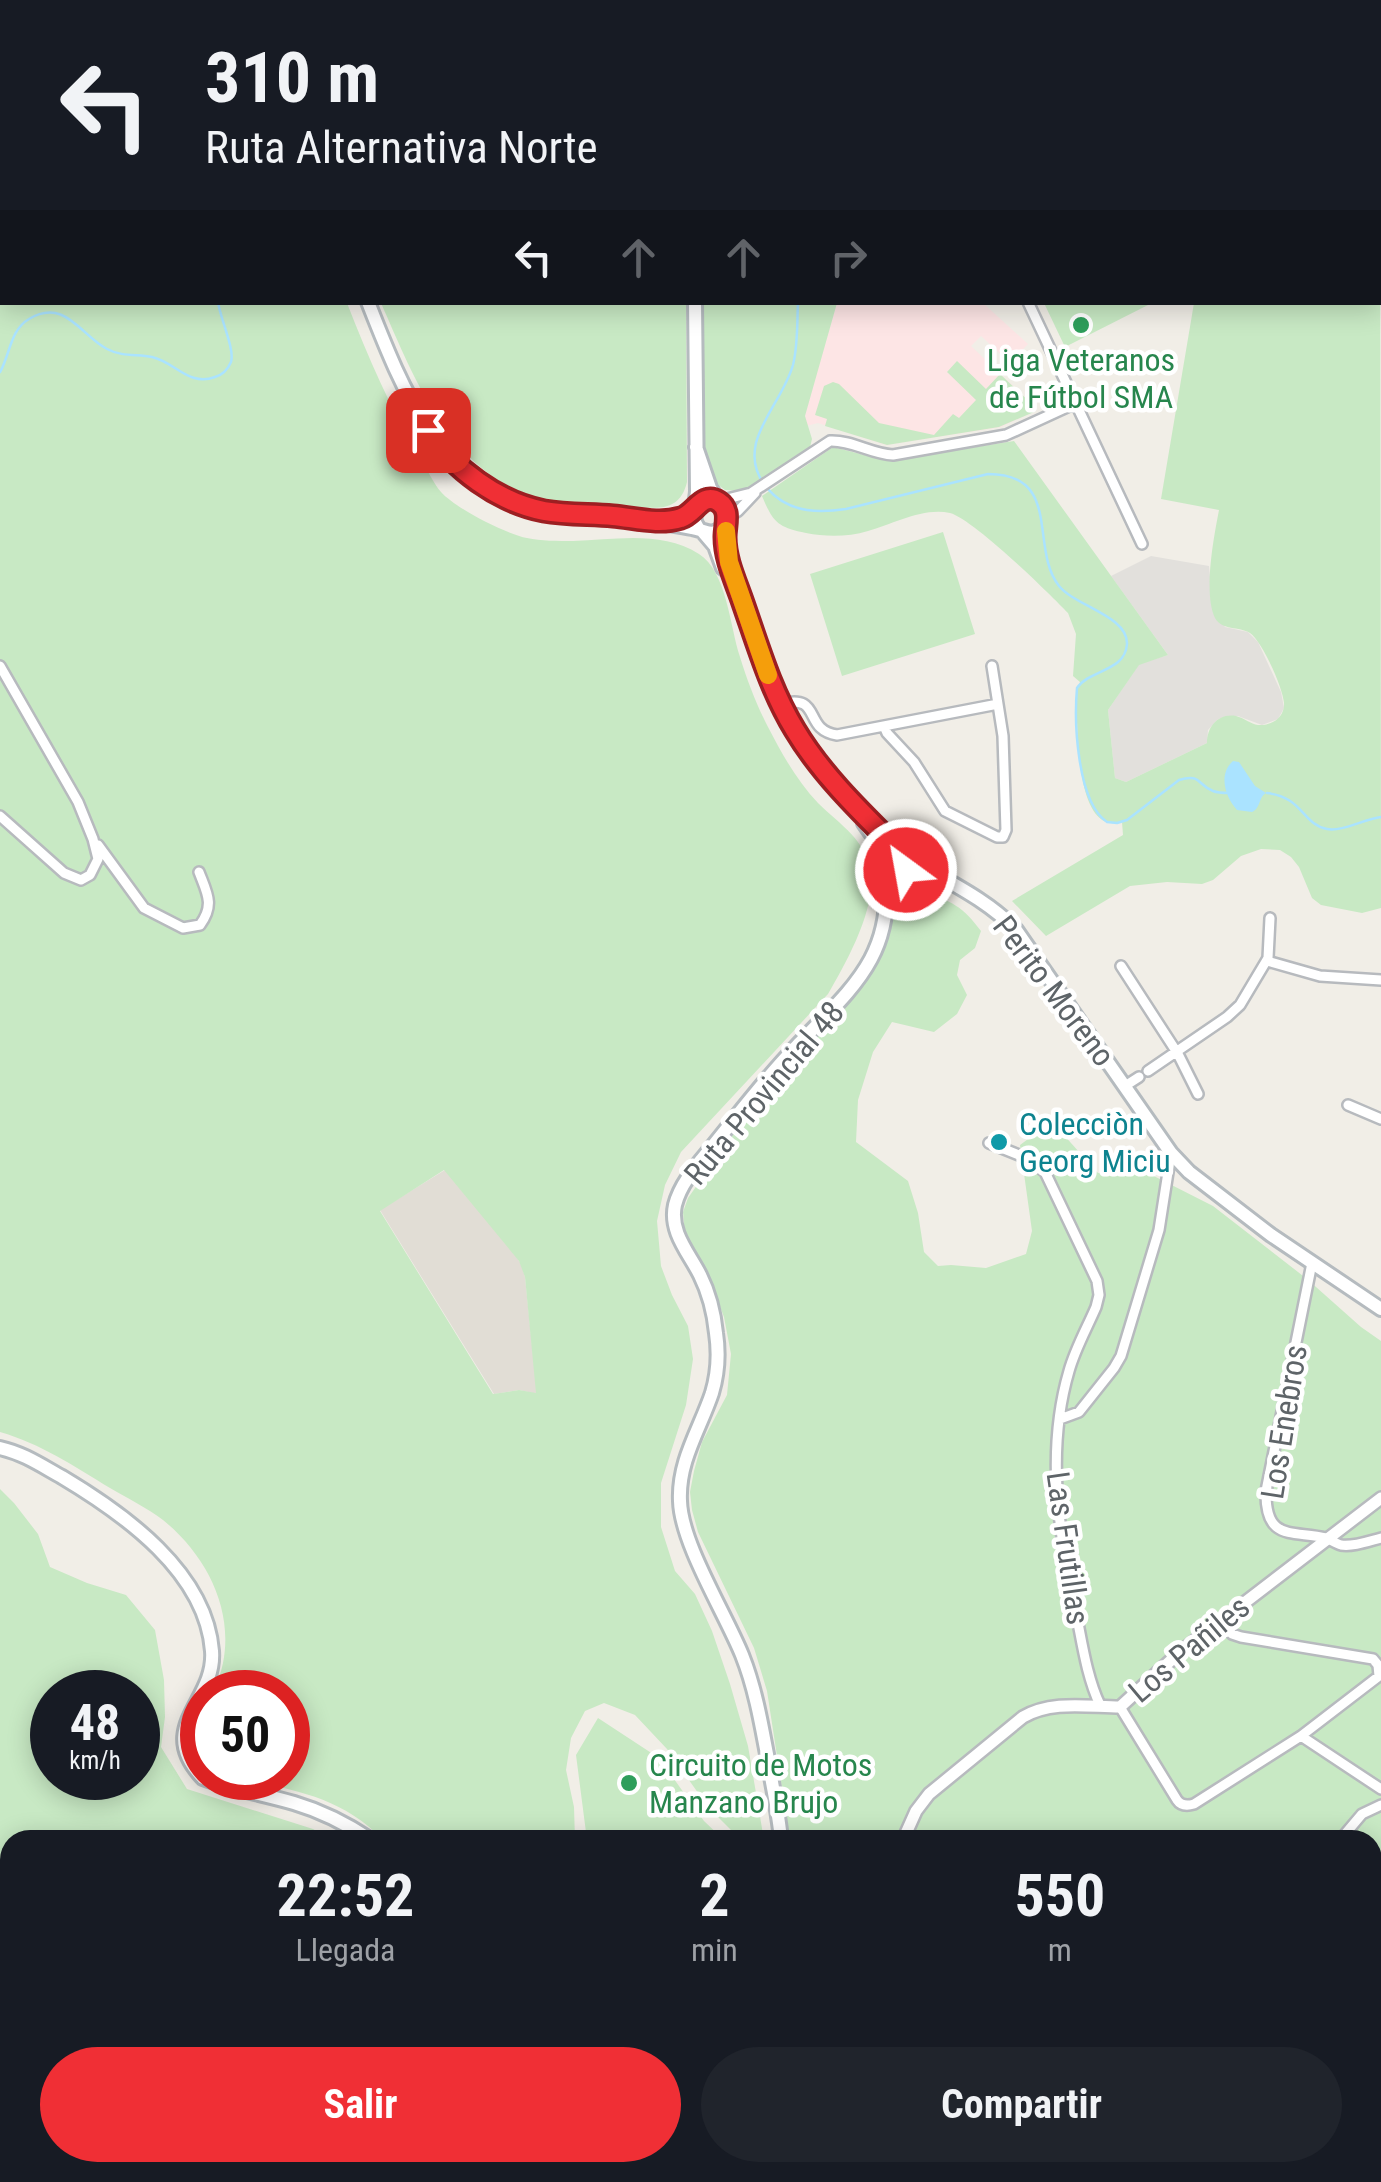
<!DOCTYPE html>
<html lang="es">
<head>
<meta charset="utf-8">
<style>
  :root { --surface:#171b24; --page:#20242c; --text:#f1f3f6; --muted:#9ea1a6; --accent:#f02f35 }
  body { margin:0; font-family:"Roboto Condensed",sans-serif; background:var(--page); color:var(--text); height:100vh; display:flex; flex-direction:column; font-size:38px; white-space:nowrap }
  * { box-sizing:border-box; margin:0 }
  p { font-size:32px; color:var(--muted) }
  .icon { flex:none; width:55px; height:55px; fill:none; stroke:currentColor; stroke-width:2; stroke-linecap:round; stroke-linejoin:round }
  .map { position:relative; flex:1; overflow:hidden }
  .sheet { position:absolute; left:0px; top:1830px; width:1382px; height:352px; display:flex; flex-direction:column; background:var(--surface); border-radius:30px 30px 0 0; box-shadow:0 5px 25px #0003 }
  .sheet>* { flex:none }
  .top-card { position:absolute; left:0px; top:0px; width:1382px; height:305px; box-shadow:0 5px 25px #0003; background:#171b24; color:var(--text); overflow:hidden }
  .speed { position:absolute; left:30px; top:1670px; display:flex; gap:20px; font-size:50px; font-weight:700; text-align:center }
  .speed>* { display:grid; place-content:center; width:130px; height:130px; border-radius:50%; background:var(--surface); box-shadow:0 5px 25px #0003; line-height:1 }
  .speed small { font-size:25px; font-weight:400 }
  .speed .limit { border:15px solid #d22; background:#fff; color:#111 }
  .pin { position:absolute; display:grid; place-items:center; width:85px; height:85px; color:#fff; margin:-42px; border-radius:20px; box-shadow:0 5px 15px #0006 }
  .me { position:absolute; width:110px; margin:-55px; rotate:328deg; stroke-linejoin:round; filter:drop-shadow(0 0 8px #0008) }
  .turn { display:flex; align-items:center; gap:35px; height:210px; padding:0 40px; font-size:45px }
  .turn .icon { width:130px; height:130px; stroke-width:2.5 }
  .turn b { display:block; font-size:70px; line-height:85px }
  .lanes { display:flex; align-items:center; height:95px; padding:0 40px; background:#0003; justify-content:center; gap:50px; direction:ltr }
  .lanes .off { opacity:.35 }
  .eta { display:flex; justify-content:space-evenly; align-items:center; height:170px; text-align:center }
  .eta b { font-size:60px; font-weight:700; line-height:70px }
  .action { display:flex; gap:20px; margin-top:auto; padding:20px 40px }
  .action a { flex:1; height:115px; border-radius:60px; background:var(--accent); color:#fff; font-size:40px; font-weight:700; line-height:115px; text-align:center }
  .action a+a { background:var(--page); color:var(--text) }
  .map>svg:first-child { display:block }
  .industrial { fill:#e2e0dc }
  .education { fill:#e1ddd5 }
  .medical { fill:#fde5e5 }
  .green { fill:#c8e9c4; fill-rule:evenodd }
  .water { fill:#aae3ff }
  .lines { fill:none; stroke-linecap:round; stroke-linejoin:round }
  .stream { stroke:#aae3ff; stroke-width:2.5 }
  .minor-casing { stroke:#b7babe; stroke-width:14 }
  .tertiary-casing { stroke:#b7babe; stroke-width:16 }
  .secondary-casing { stroke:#b5bbbf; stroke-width:18 }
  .minor { stroke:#fff; stroke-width:9 }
  .tertiary { stroke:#fff; stroke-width:11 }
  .secondary { stroke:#fff; stroke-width:12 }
  .route-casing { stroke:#9c1f22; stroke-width:25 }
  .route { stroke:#f02f35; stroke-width:18 }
  .slow { stroke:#f59e0b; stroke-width:18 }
  .leisure-dot { fill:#2e9e5b; stroke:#fff; stroke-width:4 }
  .culture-dot { fill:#0f9aa8; stroke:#fff; stroke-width:4 }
  .labels { text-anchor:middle; stroke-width:9; stroke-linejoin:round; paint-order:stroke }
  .leisure-label { font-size:32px; fill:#27864d; stroke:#fff }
  .street-label { font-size:32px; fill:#5e6468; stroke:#fff }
  .culture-label { font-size:32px; fill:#0d838f; stroke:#fff; text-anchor:start }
</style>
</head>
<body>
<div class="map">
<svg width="1381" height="2182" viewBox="0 0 1381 2182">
  <rect width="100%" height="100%" fill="#f1eee7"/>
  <path class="industrial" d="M1151 556 1209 566 1213 609 1225 627 1248 632 1258 642 1281 692 1284 708 1278 719 1262 725 1238 716 1223 717 1217 720 1208 730 1207 743 1126 782 1115 778 1108 710 1139 664 1168 655 1111 576Z"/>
  <path class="education" d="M445 1170 516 1256 522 1266 525 1277 537 1394 519 1390 494 1394 380 1210Z"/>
  <path class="medical" d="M837 303H983L1028 344 1010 363 981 336 971 346 1032 404 1034 411 1001 427 886 445 818 423 806 426 805 413Z"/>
  <path class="green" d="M1380 146 1381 908 1362 913 1321 905 1312 898 1299 867 1291 857 1280 850 1261 849 1241 856 1213 880 1202 884 1167 882 1130 886 1046 936 1012 901 1123 835 1122 822C1116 823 1112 824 1106 822 1075 809 1078 724 1076 695L1080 682 1073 676 1076 634 1068 613C1049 593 973 519 950 513 923 507 893 524 868 531 848 537 826 537 806 533 777 527 773 522 762 496L833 447 888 461 1014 441 1168 655 1139 665 1108 710 1115 778 1126 782 1207 743C1207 727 1218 713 1236 716 1244 718 1251 724 1258 725 1272 726 1285 717 1284 703 1283 688 1262 641 1250 633 1239 626 1222 631 1215 618 1203 594 1214 536 1219 510L1161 499 1194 303 1380 302Z
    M0 269H2V302L347 303C368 357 391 410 421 460 428 470 433 483 441 492 455 508 506 534 527 538 541 541 558 541 573 541 614 540 661 530 699 554 727 572 730 627 740 657 747 680 757 706 768 727 782 754 797 781 818 803 840 825 867 840 871 874 875 911 846 963 828 994L681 1152 665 1185 657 1221 661 1266 672 1295 688 1326 693 1359 686 1405 661 1483V1527L675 1571 695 1594 712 1631 730 1684 748 1746 764 1840H741L708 1807 667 1749 635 1715 604 1703 585 1711 571 1738 566 1770 574 1807 575 1840H383C342 1797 296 1791 241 1778H288V1692H214C217 1683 221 1673 223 1663 234 1608 205 1554 163 1520 147 1508 127 1498 110 1488 74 1466 41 1444 0 1432ZM444 1170 519 1261 525 1277 536 1393 519 1390 493 1394 380 1211Z
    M381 303H686L687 482C680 512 657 509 632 506 601 502 570 508 540 499 450 473 415 380 381 303Z
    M703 303H837L805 416 812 439 810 447 750 487 740 491 725 490 717 484 702 449 701 435Z
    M1044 303H1152L1065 347Z
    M957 361 986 389 1000 374 1033 405 1034 412 999 427 887 445 825 426 827 419 815 415 824 386 833 382 839 384 879 423 934 435 953 414 959 418 976 400 947 372Z
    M943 532 975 634 842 676 810 574Z
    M921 894C951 899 963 907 981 931L975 948 960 960 957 975 967 995 957 1014 934 1032 892 1022 873 1052 858 1100 856 1142 908 1181 918 1213 924 1252 938 1266 951 1265 986 1268 1026 1254 1032 1231 1020 1145 1047 1125 1062 1133 1098 1173 1142 1170 1213 1206 1307 1279 1361 1327 1381 1341V2182H1027L1053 2172H1372V1840H790L767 1691 754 1648 698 1532 692 1510 690 1492 694 1471 702 1442 727 1395 731 1354 724 1317 711 1284 685 1236 683 1212 688 1198 792 1051 880 952 888 934 884 921 903 917Z
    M0 1489 14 1503 38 1534 50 1567 87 1583 126 1595 155 1630 164 1680 165 1717 161 1747 187 1789 313 1829 332 1840H10V2172H551L592 2182H0ZM52 1692H138V1778H52Z
    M598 1718 659 1758 704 1821 724 1840H587L576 1755Z
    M662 2173H917L901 2182H682Z"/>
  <path class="water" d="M1233 761 1239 762 1255 786 1266 793C1258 798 1261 808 1252 812L1237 810C1225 797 1218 774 1233 761Z"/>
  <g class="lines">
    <path class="stream" d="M550 2 551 0
      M614 2V0
      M711 2V0
      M798 302C797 323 798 345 793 365 785 393 763 416 756 443 748 477 775 505 807 510 820 512 833 511 846 509L988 474C1063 474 1029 548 1059 586 1075 606 1128 616 1127 644 1125 672 1090 669 1077 688 1074 722 1077 802 1107 822L1117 823 1127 820 1179 780C1201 773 1197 785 1213 791 1218 793 1224 793 1229 793
      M0 372C10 355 10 330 29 319 65 297 81 336 107 349 122 357 137 354 152 357 175 362 189 387 215 377 222 375 228 369 231 362 235 349 220 318 218 302
      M1267 793C1303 797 1302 824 1327 829 1342 832 1364 819 1381 817"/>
    <g class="minor-casing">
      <path id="minor" d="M885 0 886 2
        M1092 0V2
        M1380 89H1381
        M1028 302 1142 544
        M719 501 751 493 830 441C852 440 871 454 893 455L1006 435 1076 403
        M727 517 738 511 755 493
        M0 666 78 802 93 839 98 859 90 875 81 880 64 873 0 816
        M781 704C823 693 802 730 837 735L998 704
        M884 726 887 733 914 762 945 811 997 837H1003L1006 830 1003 736 992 666
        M98 845 144 908 183 928 200 925C215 905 207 893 199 872
        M1267 961 1320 976 1381 980
        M1121 966 1178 1054 1198 1094
        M1148 1071 1227 1017 1240 1005 1268 958 1270 918
        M1125 1086 1139 1077
        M1348 1105 1381 1119
        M989 1143 1029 1159 1045 1172 1097 1281 1099 1295 1096 1307C1087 1328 1075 1349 1069 1371 1046 1449 1058 1530 1075 1608 1082 1641 1086 1675 1100 1705
        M1312 1263 1266 1491C1265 1542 1292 1530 1326 1538 1329 1539 1337 1544 1341 1545 1353 1547 1369 1541 1381 1538
        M1060 1419 1079 1412 1114 1368 1121 1356 1159 1230 1171 1153
        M1120 1707 1177 1800C1181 1806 1187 1806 1194 1804L1301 1736 1379 1676 1378 1665 1373 1659 1241 1637 1232 1634 1220 1621
        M1301 1736 1381 1789
        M1340 1840 1362 1814 1381 1805
        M1372 1922 1381 1927
        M1336 2172 1340 2182"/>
    </g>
    <g class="tertiary-casing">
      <path id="tertiary" d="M1204 2V0
        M903 1840 916 1811 929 1794 1023 1717C1052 1700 1088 1707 1120 1707L1179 1653 1381 1498"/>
    </g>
    <g class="secondary-casing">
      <path id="secondary" d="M130 0 134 2
        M699 2V0
        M368 302C401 386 437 481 533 508 563 516 594 513 624 517 647 520 669 524 692 528 700 529 705 533 714 533L723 527 727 513 710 488 696 447
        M695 302 697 491C696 506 689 518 700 530
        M726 521 725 545 729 562C748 619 765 681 797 733 825 778 866 815 903 854
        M703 532 715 546 723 568
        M864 823 878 843 884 865
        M905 856C942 879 986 898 1016 930L1171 1153 1189 1172 1271 1235 1381 1309
        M884 867C893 882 915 872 934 877
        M899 876 908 868V861L904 854
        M888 910 907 869
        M0 1448C23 1453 42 1466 62 1477 124 1514 206 1572 212 1651 216 1701 155 1727 202 1777
        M203 1778C232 1789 263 1794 294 1803 321 1811 347 1824 371 1840
        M781 1840C779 1815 773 1790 769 1765 762 1728 756 1690 742 1655 725 1613 681 1543 680 1501 678 1461 700 1429 712 1393 718 1373 719 1353 716 1333 714 1313 709 1293 700 1275 689 1253 669 1232 675 1205 681 1181 701 1161 716 1142 741 1111 766 1078 794 1049 849 990 896 958 885 868
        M648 2172 668 2182
        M926 2182 943 2172"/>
    </g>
    <use href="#minor" class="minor"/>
    <use href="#tertiary" class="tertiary"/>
    <use href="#secondary" class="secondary"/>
  </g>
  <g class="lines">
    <g class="route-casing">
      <path id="route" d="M428 430C453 469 498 502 544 511 567 515 590 514 613 516 635 518 659 525 681 518 695 514 702 491 719 502 731 510 725 525 725 537 725 560 736 582 743 603 758 646 771 691 795 730 823 777 866 817 905 856L908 861 906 870"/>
    </g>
    <use href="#route" class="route"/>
    <path class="slow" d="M726 531 729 562 768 675"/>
  </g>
  <g class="leisure-dot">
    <circle cx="1081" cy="325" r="10"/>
    <circle cx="629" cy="1783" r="10"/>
  </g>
  <circle class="culture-dot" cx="999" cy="1142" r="10"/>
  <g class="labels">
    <g class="leisure-label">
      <text x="1081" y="371">Liga Veteranos<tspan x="1081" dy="37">de Fútbol SMA</tspan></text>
      <text x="649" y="1776" text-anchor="start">Circuito de Motos<tspan x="649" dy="37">Manzano Brujo</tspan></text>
    </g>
    <g class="street-label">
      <text transform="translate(1054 991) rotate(53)" y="11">Perito Moreno</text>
      <text transform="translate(764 1093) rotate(-50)" y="11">Ruta Provincial 48</text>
      <text transform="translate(1284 1422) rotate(-81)" y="11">Los Enebros</text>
      <text transform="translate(1068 1548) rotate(82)" y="11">Las Frutillas</text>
      <text transform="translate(1189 1649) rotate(-40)" y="11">Los Pañiles</text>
    </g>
    <g class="culture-label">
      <text x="1019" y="1135">Colecciòn<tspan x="1019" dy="37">Georg Miciu</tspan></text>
    </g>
  </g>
</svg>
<div class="speed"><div>48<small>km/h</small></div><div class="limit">50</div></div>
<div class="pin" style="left:428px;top:430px;background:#d93025"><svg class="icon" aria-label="arrive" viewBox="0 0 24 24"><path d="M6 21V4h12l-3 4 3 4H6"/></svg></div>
<svg class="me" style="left:906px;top:870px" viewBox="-20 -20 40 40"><circle r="17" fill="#f02f35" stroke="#fff" stroke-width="3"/><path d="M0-11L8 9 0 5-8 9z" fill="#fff"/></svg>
<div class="top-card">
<div class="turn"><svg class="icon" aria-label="left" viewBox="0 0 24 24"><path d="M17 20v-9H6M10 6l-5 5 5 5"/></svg><div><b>310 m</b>Ruta Alternativa Norte</div></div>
<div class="lanes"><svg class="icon" aria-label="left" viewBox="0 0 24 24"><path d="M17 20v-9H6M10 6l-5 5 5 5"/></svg><svg class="icon off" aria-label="ahead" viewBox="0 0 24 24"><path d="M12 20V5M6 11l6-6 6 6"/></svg><svg class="icon off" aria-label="ahead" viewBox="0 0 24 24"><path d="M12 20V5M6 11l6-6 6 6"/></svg><svg class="icon off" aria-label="right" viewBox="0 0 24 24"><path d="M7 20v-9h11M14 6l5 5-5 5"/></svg></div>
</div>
<section class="sheet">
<div class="eta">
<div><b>22:52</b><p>Llegada</p></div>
<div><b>2</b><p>min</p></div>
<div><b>550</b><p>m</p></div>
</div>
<div class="action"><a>Salir</a><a>Compartir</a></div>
</section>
</div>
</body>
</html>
